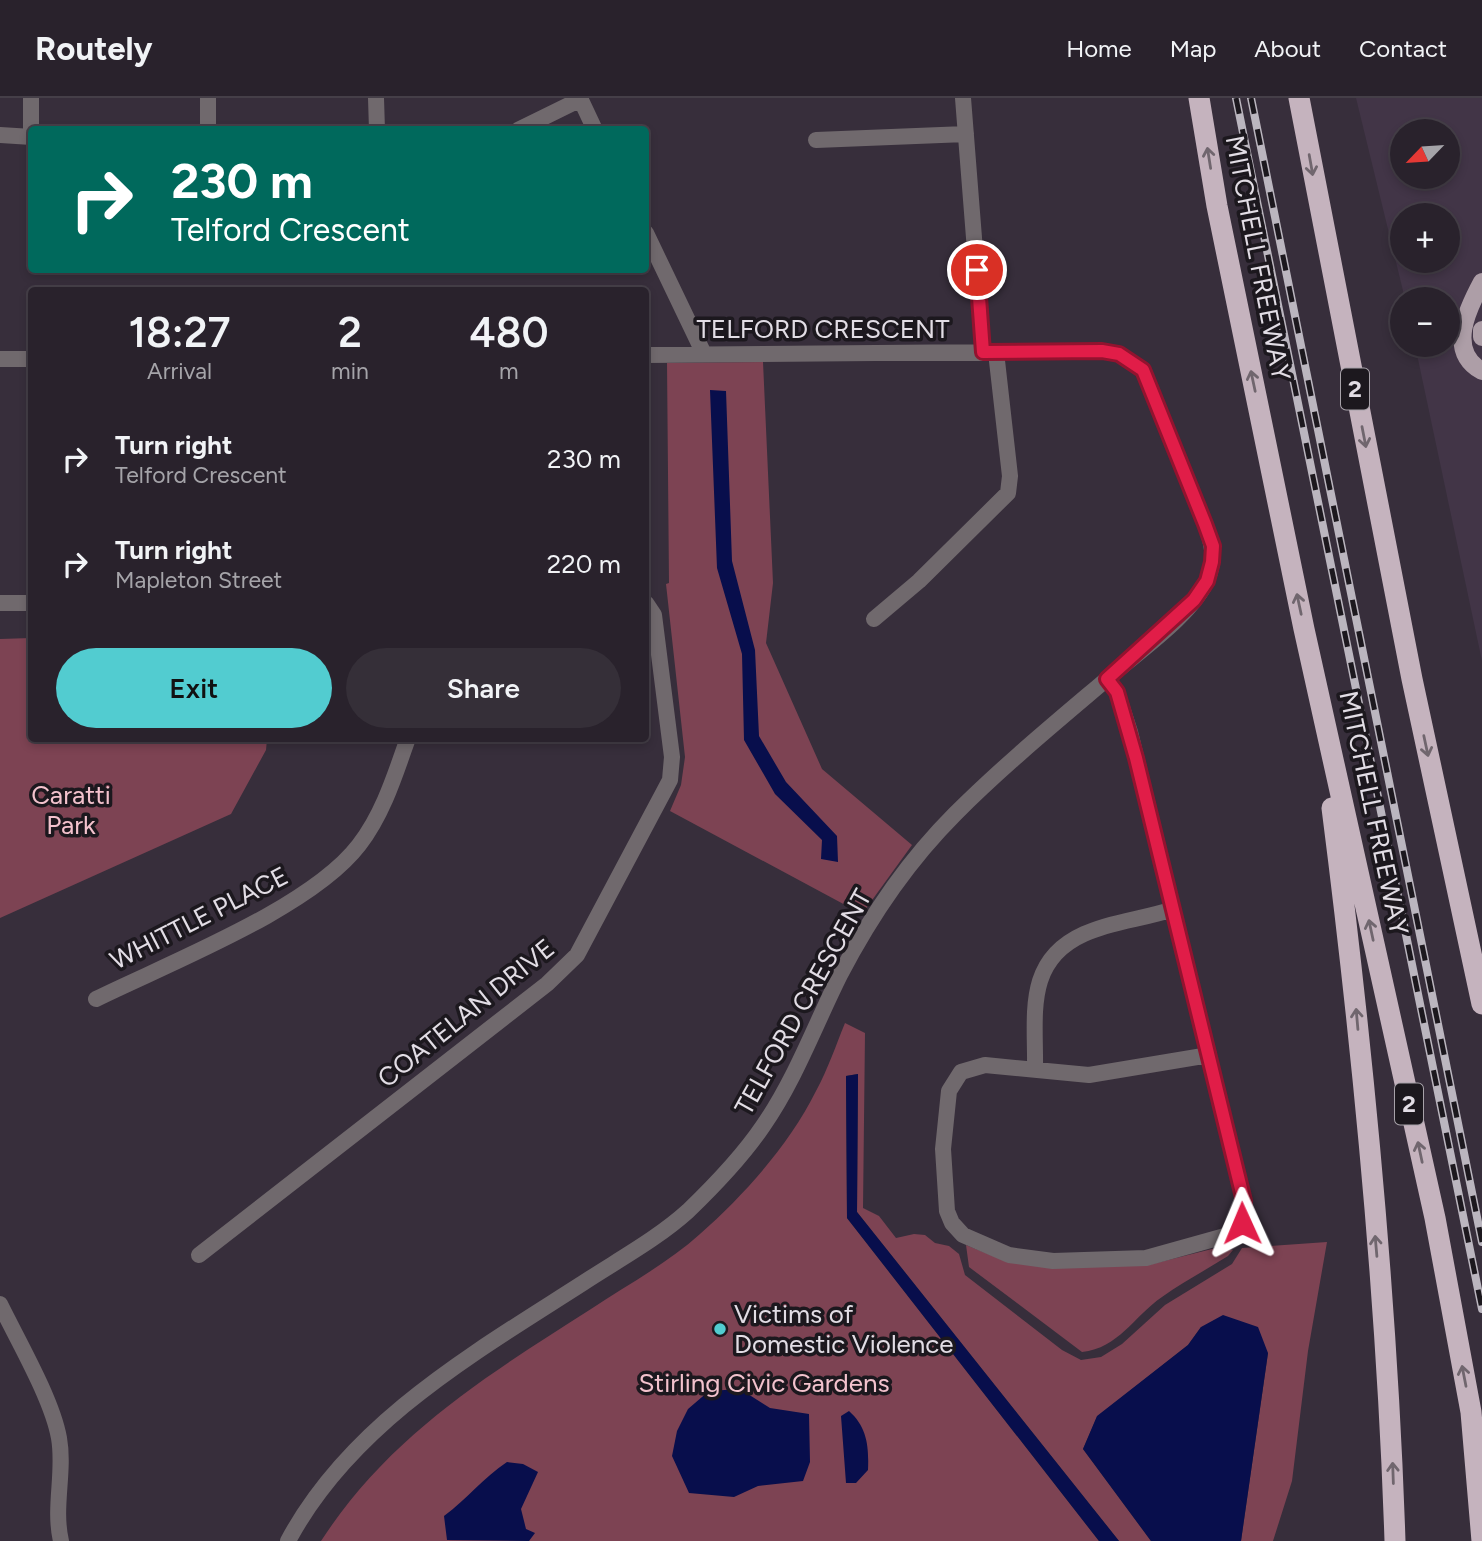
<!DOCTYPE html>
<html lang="en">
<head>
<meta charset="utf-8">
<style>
  :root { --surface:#29222c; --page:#352f38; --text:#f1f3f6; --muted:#a5a4a9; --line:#453f48; --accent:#52ccd0 }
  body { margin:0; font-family:Figtree,sans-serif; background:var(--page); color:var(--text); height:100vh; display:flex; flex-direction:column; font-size:26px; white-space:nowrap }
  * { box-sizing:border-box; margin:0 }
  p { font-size:23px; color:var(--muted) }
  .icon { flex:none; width:38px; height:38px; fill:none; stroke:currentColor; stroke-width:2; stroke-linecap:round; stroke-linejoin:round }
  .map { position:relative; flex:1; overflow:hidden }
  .details { position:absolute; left:28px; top:189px; width:621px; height:455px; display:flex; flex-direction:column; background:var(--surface); border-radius:7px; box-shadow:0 4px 10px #0003,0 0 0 2px var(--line) }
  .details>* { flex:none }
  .hud { position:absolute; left:28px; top:28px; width:621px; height:147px; border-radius:7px; box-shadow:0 4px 10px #0003,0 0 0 2px var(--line); background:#00695c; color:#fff; overflow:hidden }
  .needle { width:46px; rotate:245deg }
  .tools { position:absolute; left:1390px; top:21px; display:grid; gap:14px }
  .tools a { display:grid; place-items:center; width:70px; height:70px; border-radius:50%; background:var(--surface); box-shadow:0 4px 10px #0003,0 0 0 2px var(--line); font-size:35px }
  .pin { position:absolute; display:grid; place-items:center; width:60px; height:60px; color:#fff; margin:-30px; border:4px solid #fff; border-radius:50%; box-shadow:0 2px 7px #0007 }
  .me { position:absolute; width:77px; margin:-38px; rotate:359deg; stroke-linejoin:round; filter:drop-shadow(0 0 5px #0008) }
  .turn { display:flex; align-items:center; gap:24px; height:147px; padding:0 28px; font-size:32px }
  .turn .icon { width:91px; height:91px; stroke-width:2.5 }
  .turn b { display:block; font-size:49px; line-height:60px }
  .eta { display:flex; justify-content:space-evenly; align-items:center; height:119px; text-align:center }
  .eta b { font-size:42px; font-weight:600; line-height:49px }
  .cta { display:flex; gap:14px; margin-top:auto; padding:14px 28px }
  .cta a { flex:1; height:80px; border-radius:42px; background:var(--accent); color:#111; font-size:28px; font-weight:600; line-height:80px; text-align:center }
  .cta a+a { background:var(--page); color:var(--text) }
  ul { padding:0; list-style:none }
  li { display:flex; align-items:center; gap:21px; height:105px; padding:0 28px }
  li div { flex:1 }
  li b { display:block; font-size:26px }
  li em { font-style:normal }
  header { display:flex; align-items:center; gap:42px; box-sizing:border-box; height:98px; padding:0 35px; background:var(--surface); border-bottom:2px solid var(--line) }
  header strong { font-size:33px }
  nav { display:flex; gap:38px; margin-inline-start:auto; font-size:24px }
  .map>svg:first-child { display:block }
  .built { fill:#423547; fill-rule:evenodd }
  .green { fill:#7d4353 }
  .water { fill:#080e4c }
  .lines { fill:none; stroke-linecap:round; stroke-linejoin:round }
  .minor { stroke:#70696d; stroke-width:16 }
  .major { stroke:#ad9ea7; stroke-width:18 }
  .highway { stroke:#c5b3be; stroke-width:21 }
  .rail-casing { stroke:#bbb6bf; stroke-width:8 }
  .rail { stroke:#1c181e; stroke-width:5; stroke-dasharray:16; stroke-linecap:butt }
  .oneway { stroke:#70666e }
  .route-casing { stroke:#92132f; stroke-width:18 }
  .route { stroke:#e11d48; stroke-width:12 }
  .poi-dot { fill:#52ccd0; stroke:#1c181e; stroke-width:2.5 }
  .labels { text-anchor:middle; stroke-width:7; stroke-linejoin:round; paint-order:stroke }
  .shield { fill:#1c181e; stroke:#a7a2a9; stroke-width:2 }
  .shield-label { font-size:24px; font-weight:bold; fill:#e2dde5 }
  .street-label { font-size:26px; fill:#e2dde5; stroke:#1c181e }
  .park-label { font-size:26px; fill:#f3c2cd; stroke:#1c181e }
  .poi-label { font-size:26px; fill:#e2dde5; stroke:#1c181e; text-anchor:start }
</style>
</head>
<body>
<header>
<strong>Routely</strong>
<nav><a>Home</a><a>Map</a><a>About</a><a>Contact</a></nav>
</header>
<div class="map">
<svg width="1482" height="1443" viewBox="0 0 1482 1443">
  <rect width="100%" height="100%" fill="#372e3b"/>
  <path class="built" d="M1356 0H1482V563L1415 247H1447V201H1405ZM1402 33H1447V79H1402ZM1402 117H1447V163H1402Z"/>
  <path class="green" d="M763 264 773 485 766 545 822 671 912 747 862 816 670 713 681 687 685 659 666 486 669 485 667 265Z
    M31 540 32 640 267 641 266 652 231 716 0 820V541Z
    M845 925 865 935 863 1110 879 1118 896 1140 914 1136 925 1137 935 1145 949 1148 959 1156 965 1177 1062 1252 1081 1262 1101 1259 1122 1246 1165 1207 1232 1166 1242 1150 1327 1144 1308 1253 1292 1383 1273 1443H1241L1268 1255 1201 1229 1188 1247 1097 1319 1083 1351 1151 1443H1119L857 1114 858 976 846 978 847 1120 1099 1443H321C390 1337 486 1278 591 1211 627 1187 668 1165 700 1136 745 1096 789 1047 816 993 828 971 836 947 845 925Z
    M966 1147 1008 1164 1148 1167 1216 1150 1233 1152 1228 1158C1206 1172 1183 1184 1162 1199 1133 1219 1119 1250 1082 1254L969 1169Z"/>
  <path class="water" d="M710 292 726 293 732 463 755 552 759 638 786 684 837 738 838 764 821 761 822 742 775 696 744 642 742 556 717 470Z
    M858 976 857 1114 1119 1443H1099L847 1120 846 978Z
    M1223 1217 1258 1229 1268 1255 1241 1443H1151L1083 1351 1097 1318 1188 1247 1201 1229Z
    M740 1291 770 1310 809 1316 810 1364 803 1383 758 1388 734 1399 689 1395 672 1358 677 1333 688 1311 709 1293Z
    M849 1313C867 1329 869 1348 868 1372L856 1385H846L841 1318Z
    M507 1364 523 1366 538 1374 521 1411 526 1431 535 1435 529 1443 447 1442 444 1418C467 1401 484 1379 507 1364Z"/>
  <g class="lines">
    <path class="minor" d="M31 0V39
      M208 0V32
      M376 0 377 32
      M580 0 595 32
      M963 0 983 254
      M518 32 581 1
      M0 37 32 39
      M816 42 966 36
      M646 135 704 256
      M0 261H32
      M0 505H32
      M874 521 919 483 1008 395 1010 378 996 254
      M1107 581 1117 594 1130 634 1244 1103 1242 1125 1232 1136 1146 1160 1053 1163 1009 1157 963 1137 952 1125 947 1113 943 1051 949 993 961 974 985 967 1089 977 1209 957
      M96 901C169 865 311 810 359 747 383 716 395 677 408 640
      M1035 972C1036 917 1024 863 1084 836 1112 823 1145 821 1173 811
      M199 1157 547 886 577 857 670 682 672 659 654 517 646 505
      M0 1206C18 1243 52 1301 59 1340 65 1374 53 1409 61 1443
      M288 1443C351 1325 474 1255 583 1185 618 1162 657 1141 688 1113 715 1087 742 1059 763 1028 795 982 815 927 840 877 870 819 909 762 955 716 1005 666 1060 621 1114 575 1142 551 1194 515 1208 480 1216 460 1212 445 1205 426L1143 272 1119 256 1102 253 646 257"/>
    <path class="major" d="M1482 184C1468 210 1446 253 1482 273
      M1482 232V239"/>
    <path class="highway" d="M1199 0 1217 108 1304 531 1435 1120 1471 1314 1482 1443
      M1299 0 1412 581 1482 906
      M1332 710C1363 953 1387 1198 1395 1443"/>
    <g class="rail-casing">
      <path id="rail" d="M1236 0 1482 1211
        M1251 0 1482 1144"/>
    </g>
    <use href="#rail" class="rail"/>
  </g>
  <defs><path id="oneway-shaft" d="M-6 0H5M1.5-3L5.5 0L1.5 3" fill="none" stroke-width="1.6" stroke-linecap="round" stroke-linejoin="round" transform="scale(1.75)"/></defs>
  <g class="oneway">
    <use href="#oneway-shaft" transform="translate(1209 60) rotate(-99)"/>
    <use href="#oneway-shaft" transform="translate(1311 67) rotate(80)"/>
    <use href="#oneway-shaft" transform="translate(1253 283) rotate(-102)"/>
    <use href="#oneway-shaft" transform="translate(1364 339) rotate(79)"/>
    <use href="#oneway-shaft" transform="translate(1299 506) rotate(-102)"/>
    <use href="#oneway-shaft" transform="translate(1426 648) rotate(78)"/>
    <use href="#oneway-shaft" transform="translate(1371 832) rotate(-102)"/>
    <use href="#oneway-shaft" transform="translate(1357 921) rotate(-95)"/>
    <use href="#oneway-shaft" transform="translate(1420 1054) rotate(-102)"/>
    <use href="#oneway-shaft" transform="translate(1376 1148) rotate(-95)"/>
    <use href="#oneway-shaft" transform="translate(1464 1278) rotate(-101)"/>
    <use href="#oneway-shaft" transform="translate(1393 1375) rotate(-92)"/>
  </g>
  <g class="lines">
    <g class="route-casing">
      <path id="route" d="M977 172 983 254 1102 253 1119 256 1143 272 1205 426 1213 448 1212 464 1207 483 1194 502 1107 581 1117 594 1136 660 1244 1103 1242 1125"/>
    </g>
    <use href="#route" class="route"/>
  </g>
  <circle class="poi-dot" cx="720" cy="1231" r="7"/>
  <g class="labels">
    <g class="shield">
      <rect x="1341" y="270.5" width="28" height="41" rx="5"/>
      <rect x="1395" y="985.5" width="28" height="41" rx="5"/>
    </g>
    <g class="shield-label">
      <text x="1355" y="299">2</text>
      <text x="1409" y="1014">2</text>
    </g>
    <g class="street-label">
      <text transform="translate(1258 160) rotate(79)" y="9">MITCHELL FREEWAY</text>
      <text x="823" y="240">TELFORD CRESCENT</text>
      <text transform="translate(1374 715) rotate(78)" y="9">MITCHELL FREEWAY</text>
      <text transform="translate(199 820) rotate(-27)" y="9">WHITTLE PLACE</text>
      <text transform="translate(803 904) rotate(-61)" y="9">TELFORD CRESCENT</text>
      <text transform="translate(466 915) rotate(-39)" y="9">COATELAN DRIVE</text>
    </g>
    <g class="park-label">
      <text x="71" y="706">Caratti<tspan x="71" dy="30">Park</tspan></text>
      <text x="764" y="1294">Stirling Civic Gardens</text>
    </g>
    <g class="poi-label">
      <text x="734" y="1225">Victims of<tspan x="734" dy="30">Domestic Violence</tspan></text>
    </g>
  </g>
</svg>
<div class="tools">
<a><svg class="needle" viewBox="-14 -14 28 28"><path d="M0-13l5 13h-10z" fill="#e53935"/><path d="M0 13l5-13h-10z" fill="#a5a4a9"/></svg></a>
<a>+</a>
<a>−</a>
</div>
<div class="pin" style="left:977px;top:172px;background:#d93025"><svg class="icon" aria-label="arrive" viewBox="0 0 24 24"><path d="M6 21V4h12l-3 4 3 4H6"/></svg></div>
<svg class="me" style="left:1242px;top:1125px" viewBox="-20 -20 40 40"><path d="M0-17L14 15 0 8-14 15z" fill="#e11d48" stroke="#fff" stroke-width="4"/></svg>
<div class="hud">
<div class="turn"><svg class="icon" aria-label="right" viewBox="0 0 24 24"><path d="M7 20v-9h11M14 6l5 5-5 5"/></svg><div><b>230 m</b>Telford Crescent</div></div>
</div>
<section class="details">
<div class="eta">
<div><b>18:27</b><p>Arrival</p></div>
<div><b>2</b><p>min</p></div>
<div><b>480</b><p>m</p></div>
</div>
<ul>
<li><svg class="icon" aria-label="right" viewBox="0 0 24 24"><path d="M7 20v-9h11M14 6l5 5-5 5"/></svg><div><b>Turn right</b><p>Telford Crescent</p></div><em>230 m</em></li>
<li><svg class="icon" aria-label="right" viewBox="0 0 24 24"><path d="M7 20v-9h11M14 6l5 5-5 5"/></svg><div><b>Turn right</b><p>Mapleton Street</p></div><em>220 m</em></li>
</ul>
<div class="cta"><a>Exit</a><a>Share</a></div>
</section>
</div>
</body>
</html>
